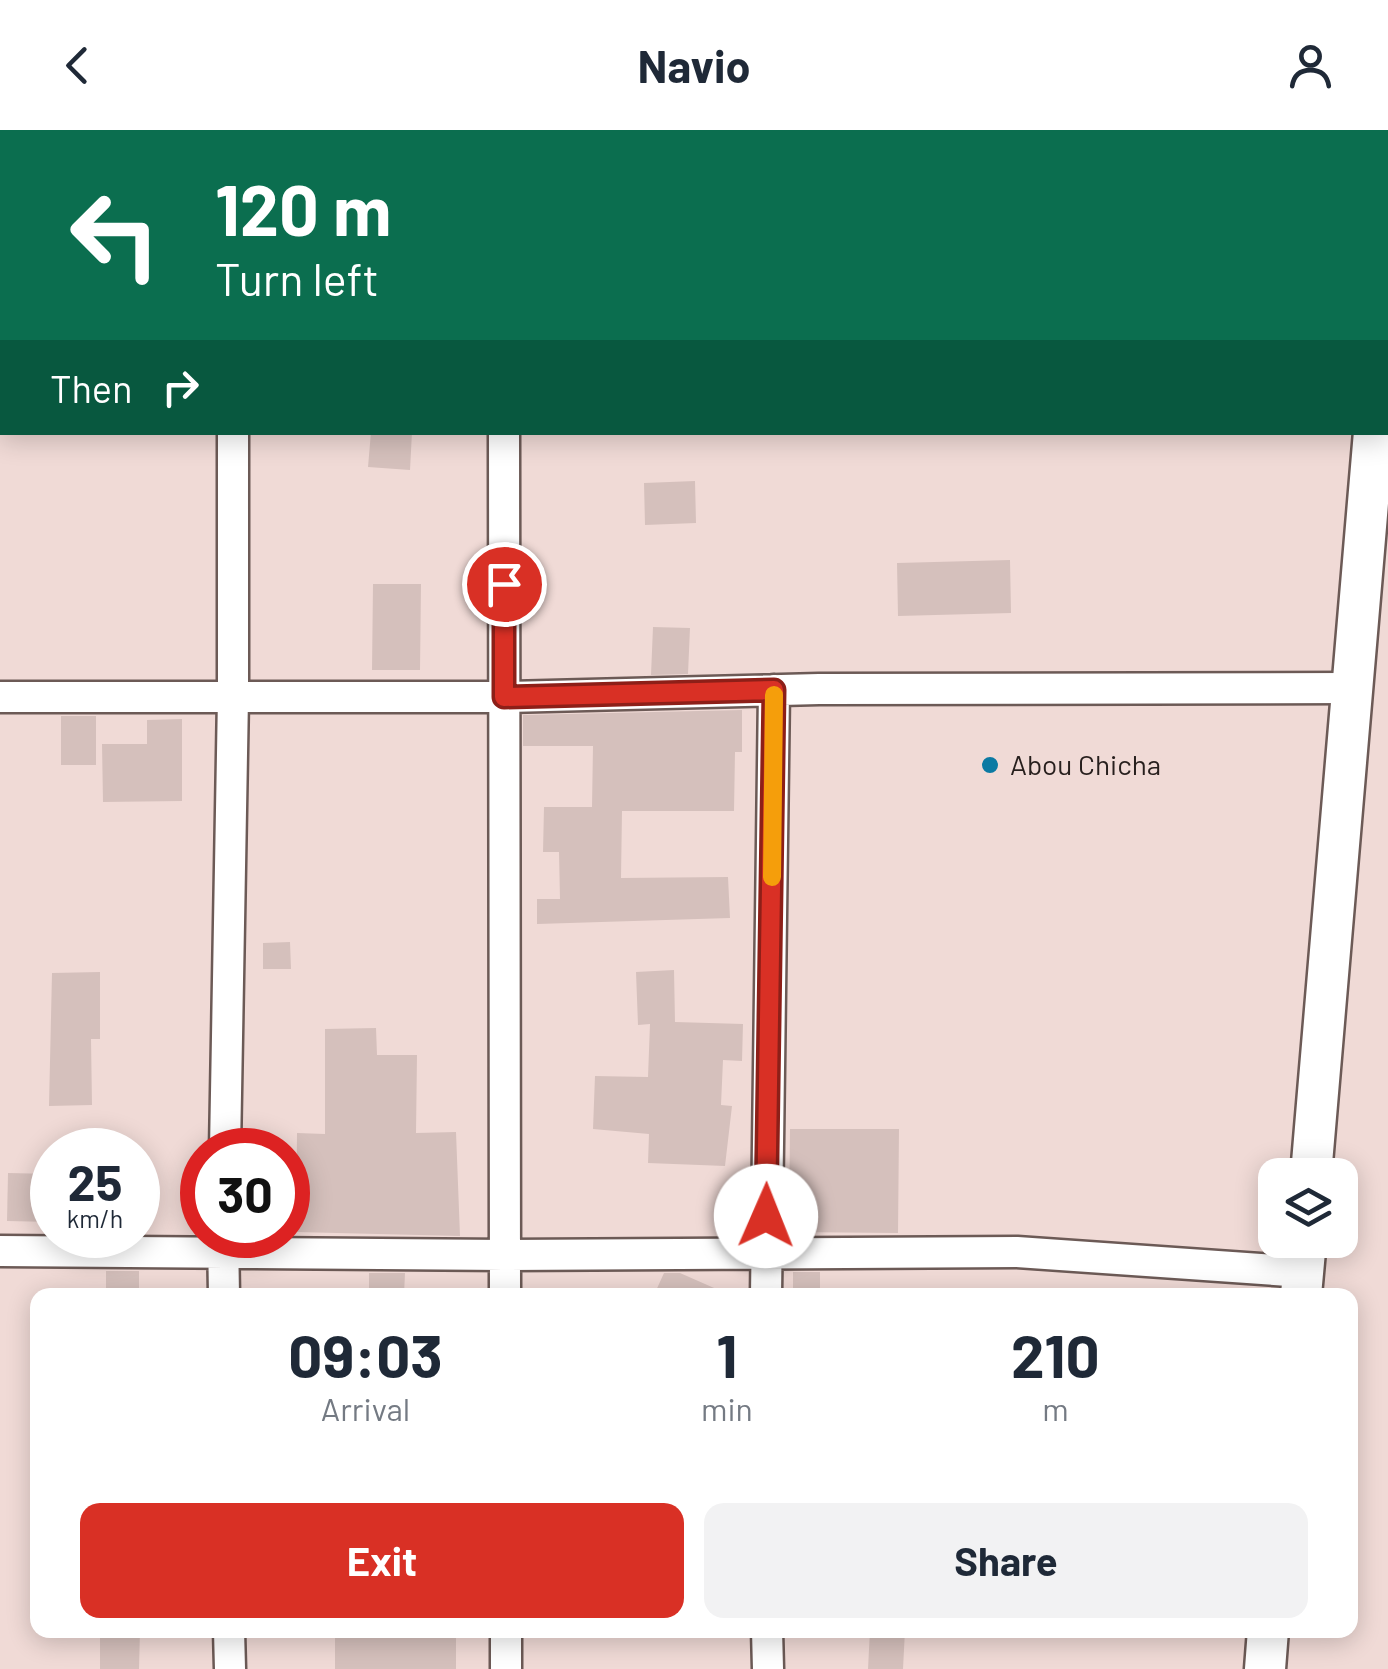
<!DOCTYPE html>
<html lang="en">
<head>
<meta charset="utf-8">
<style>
  :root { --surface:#fff; --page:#f2f2f3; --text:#1f2937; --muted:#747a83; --accent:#d93025 }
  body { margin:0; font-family:Barlow,sans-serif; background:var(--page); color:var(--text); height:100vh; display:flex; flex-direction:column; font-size:38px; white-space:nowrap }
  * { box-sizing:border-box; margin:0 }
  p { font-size:32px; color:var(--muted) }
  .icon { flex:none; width:55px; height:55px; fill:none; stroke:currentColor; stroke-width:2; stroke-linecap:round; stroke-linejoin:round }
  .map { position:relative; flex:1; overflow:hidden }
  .sheet { position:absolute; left:30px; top:1158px; width:1328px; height:350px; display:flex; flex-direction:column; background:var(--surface); border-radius:20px; box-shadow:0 5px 25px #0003 }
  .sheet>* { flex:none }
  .guide { position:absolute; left:0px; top:0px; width:1390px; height:305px; box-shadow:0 5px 25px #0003; background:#0b6e4f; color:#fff; overflow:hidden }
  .controls { position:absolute; left:1258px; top:1028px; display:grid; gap:20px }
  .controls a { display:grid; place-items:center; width:100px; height:100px; border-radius:20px; background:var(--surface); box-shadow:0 5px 25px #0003; font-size:50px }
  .speed { position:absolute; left:30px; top:998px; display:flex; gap:20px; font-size:50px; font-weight:700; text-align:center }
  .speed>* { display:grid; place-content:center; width:130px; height:130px; border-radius:50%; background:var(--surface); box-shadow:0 5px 25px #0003; line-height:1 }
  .speed small { font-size:25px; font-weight:400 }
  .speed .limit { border:15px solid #d22; background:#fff; color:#111 }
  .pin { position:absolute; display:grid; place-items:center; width:85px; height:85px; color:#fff; margin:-42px; border:5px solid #fff; border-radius:50%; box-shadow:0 2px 10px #0007 }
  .me { position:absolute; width:110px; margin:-55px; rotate:1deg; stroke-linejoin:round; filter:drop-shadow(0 0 8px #0008) }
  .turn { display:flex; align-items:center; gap:35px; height:210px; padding:0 50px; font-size:45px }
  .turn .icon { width:130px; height:130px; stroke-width:2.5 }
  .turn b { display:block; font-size:70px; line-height:85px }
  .then { display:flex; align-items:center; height:95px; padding:0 50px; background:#0003; gap:20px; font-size:38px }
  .eta { display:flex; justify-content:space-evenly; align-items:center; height:170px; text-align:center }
  .eta b { font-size:60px; font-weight:700; line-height:70px }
  .button { display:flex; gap:20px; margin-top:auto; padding:20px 50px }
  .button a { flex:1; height:115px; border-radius:20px; background:var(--accent); color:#fff; font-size:40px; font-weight:700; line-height:115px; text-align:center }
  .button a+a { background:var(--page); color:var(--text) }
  header { display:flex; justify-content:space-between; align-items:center; height:130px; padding:0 50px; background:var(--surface); font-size:45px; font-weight:700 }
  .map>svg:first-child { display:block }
  .building { fill:#d5c0bc }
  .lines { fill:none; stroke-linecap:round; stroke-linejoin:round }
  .minor-casing { stroke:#6c5a56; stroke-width:35 }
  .major-casing { stroke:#6c5a56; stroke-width:45 }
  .minor { stroke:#fff; stroke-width:30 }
  .major { stroke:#fff; stroke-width:40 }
  .route-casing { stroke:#8d1f18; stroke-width:25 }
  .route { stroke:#d93025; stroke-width:18 }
  .slow { stroke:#f59e0b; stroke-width:18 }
  .poi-dot { fill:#0b7aa3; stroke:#f0dad6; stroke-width:4 }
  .labels { text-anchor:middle; stroke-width:9; stroke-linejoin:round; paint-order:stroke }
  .poi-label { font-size:28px; fill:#271f1d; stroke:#f0dad6; text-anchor:start }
</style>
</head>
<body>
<header><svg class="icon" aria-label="back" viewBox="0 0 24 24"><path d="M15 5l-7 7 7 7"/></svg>Navio<svg class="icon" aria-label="person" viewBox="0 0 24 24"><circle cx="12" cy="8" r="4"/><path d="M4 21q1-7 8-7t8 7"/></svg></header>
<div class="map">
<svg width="1388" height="1539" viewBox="0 0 1388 1539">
  <rect width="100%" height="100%" fill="#f0dad6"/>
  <path class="building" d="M371 302H412L410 340 368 337Z
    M695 351 696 393 645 395 644 353Z
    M1010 430 1011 483 898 486 897 433Z
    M373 454H421L420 540H372Z
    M653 497 690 498 688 544 651 545Z
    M742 580V622H735L734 681H622L621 748 728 747 730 788 537 794V769H560L559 722H543L544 677H592L593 616H523V585Z
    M61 586H96V635H61Z
    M182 589V671L103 672 102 614H147V590Z
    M290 812 291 839H263V813Z
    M674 840 675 892 743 894 742 931 723 930 721 975 732 976 725 1036 648 1033 649 1004 593 999 595 946 648 947 650 894 638 895 636 842Z
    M100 842V909H91L92 975 49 976 52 843Z
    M376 898 377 925H417L416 1003 456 1002 460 1106 296 1102 297 1003 325 1004V899Z
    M790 999H899L898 1103 789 1102Z
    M8 1043 52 1044V1092L7 1091Z
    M106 1141H139V1165H106Z
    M793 1142H820V1165H793Z
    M369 1143H405L404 1165H369Z
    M664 1143H680L730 1165H654Z
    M100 1500H140L139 1539H100Z
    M335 1500H456V1539H335Z
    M870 1500H905L903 1539H868Z"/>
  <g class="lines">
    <g class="minor-casing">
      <path id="minor" d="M232 0V2
        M504 0V2
        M95 2 138 0
        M0 7H2
        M504 302 505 1165
        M0 567H505L819 559 1351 558
        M225 1020 233 567V302
        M223 1105 224 1165
        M0 1121 505 1125 1017 1122 1303 1142
        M766 1165 774 560
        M229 1500 230 1539
        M506 1500V1539
        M767 1500 768 1539"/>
    </g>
    <g class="major-casing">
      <path id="major" d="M1388 151V145
        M1311 1045 1374 302
        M1301 1165 1306 1110
        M1265 1539 1268 1500"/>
    </g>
    <use href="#minor" class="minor"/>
    <use href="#major" class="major"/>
  </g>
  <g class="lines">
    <g class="route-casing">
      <path id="route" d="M504 454V567L774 560 766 1086"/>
    </g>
    <use href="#route" class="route"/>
    <path class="slow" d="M772 747 774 565"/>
  </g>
  <circle class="poi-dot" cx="990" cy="635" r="10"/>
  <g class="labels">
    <g class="poi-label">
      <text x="1010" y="645">Abou Chicha</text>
    </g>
  </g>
</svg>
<div class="controls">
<a><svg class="icon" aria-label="layers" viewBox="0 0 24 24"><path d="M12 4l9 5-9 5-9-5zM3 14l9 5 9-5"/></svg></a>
</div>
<div class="speed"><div>25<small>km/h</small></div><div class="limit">30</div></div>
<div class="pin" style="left:504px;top:454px;background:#d93025"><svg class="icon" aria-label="arrive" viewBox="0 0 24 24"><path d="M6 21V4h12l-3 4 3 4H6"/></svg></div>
<svg class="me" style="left:766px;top:1086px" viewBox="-20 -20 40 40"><circle r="19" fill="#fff"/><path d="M0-13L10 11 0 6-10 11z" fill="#d93025"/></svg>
<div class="guide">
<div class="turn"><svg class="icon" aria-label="left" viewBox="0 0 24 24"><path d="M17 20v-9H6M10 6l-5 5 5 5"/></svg><div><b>120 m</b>Turn left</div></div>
<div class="then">Then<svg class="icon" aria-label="right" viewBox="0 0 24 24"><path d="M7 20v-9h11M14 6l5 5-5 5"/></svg></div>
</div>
<section class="sheet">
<div class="eta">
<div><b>09:03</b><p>Arrival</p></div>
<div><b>1</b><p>min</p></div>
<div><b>210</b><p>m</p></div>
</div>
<div class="button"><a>Exit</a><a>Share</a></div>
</section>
</div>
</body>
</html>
